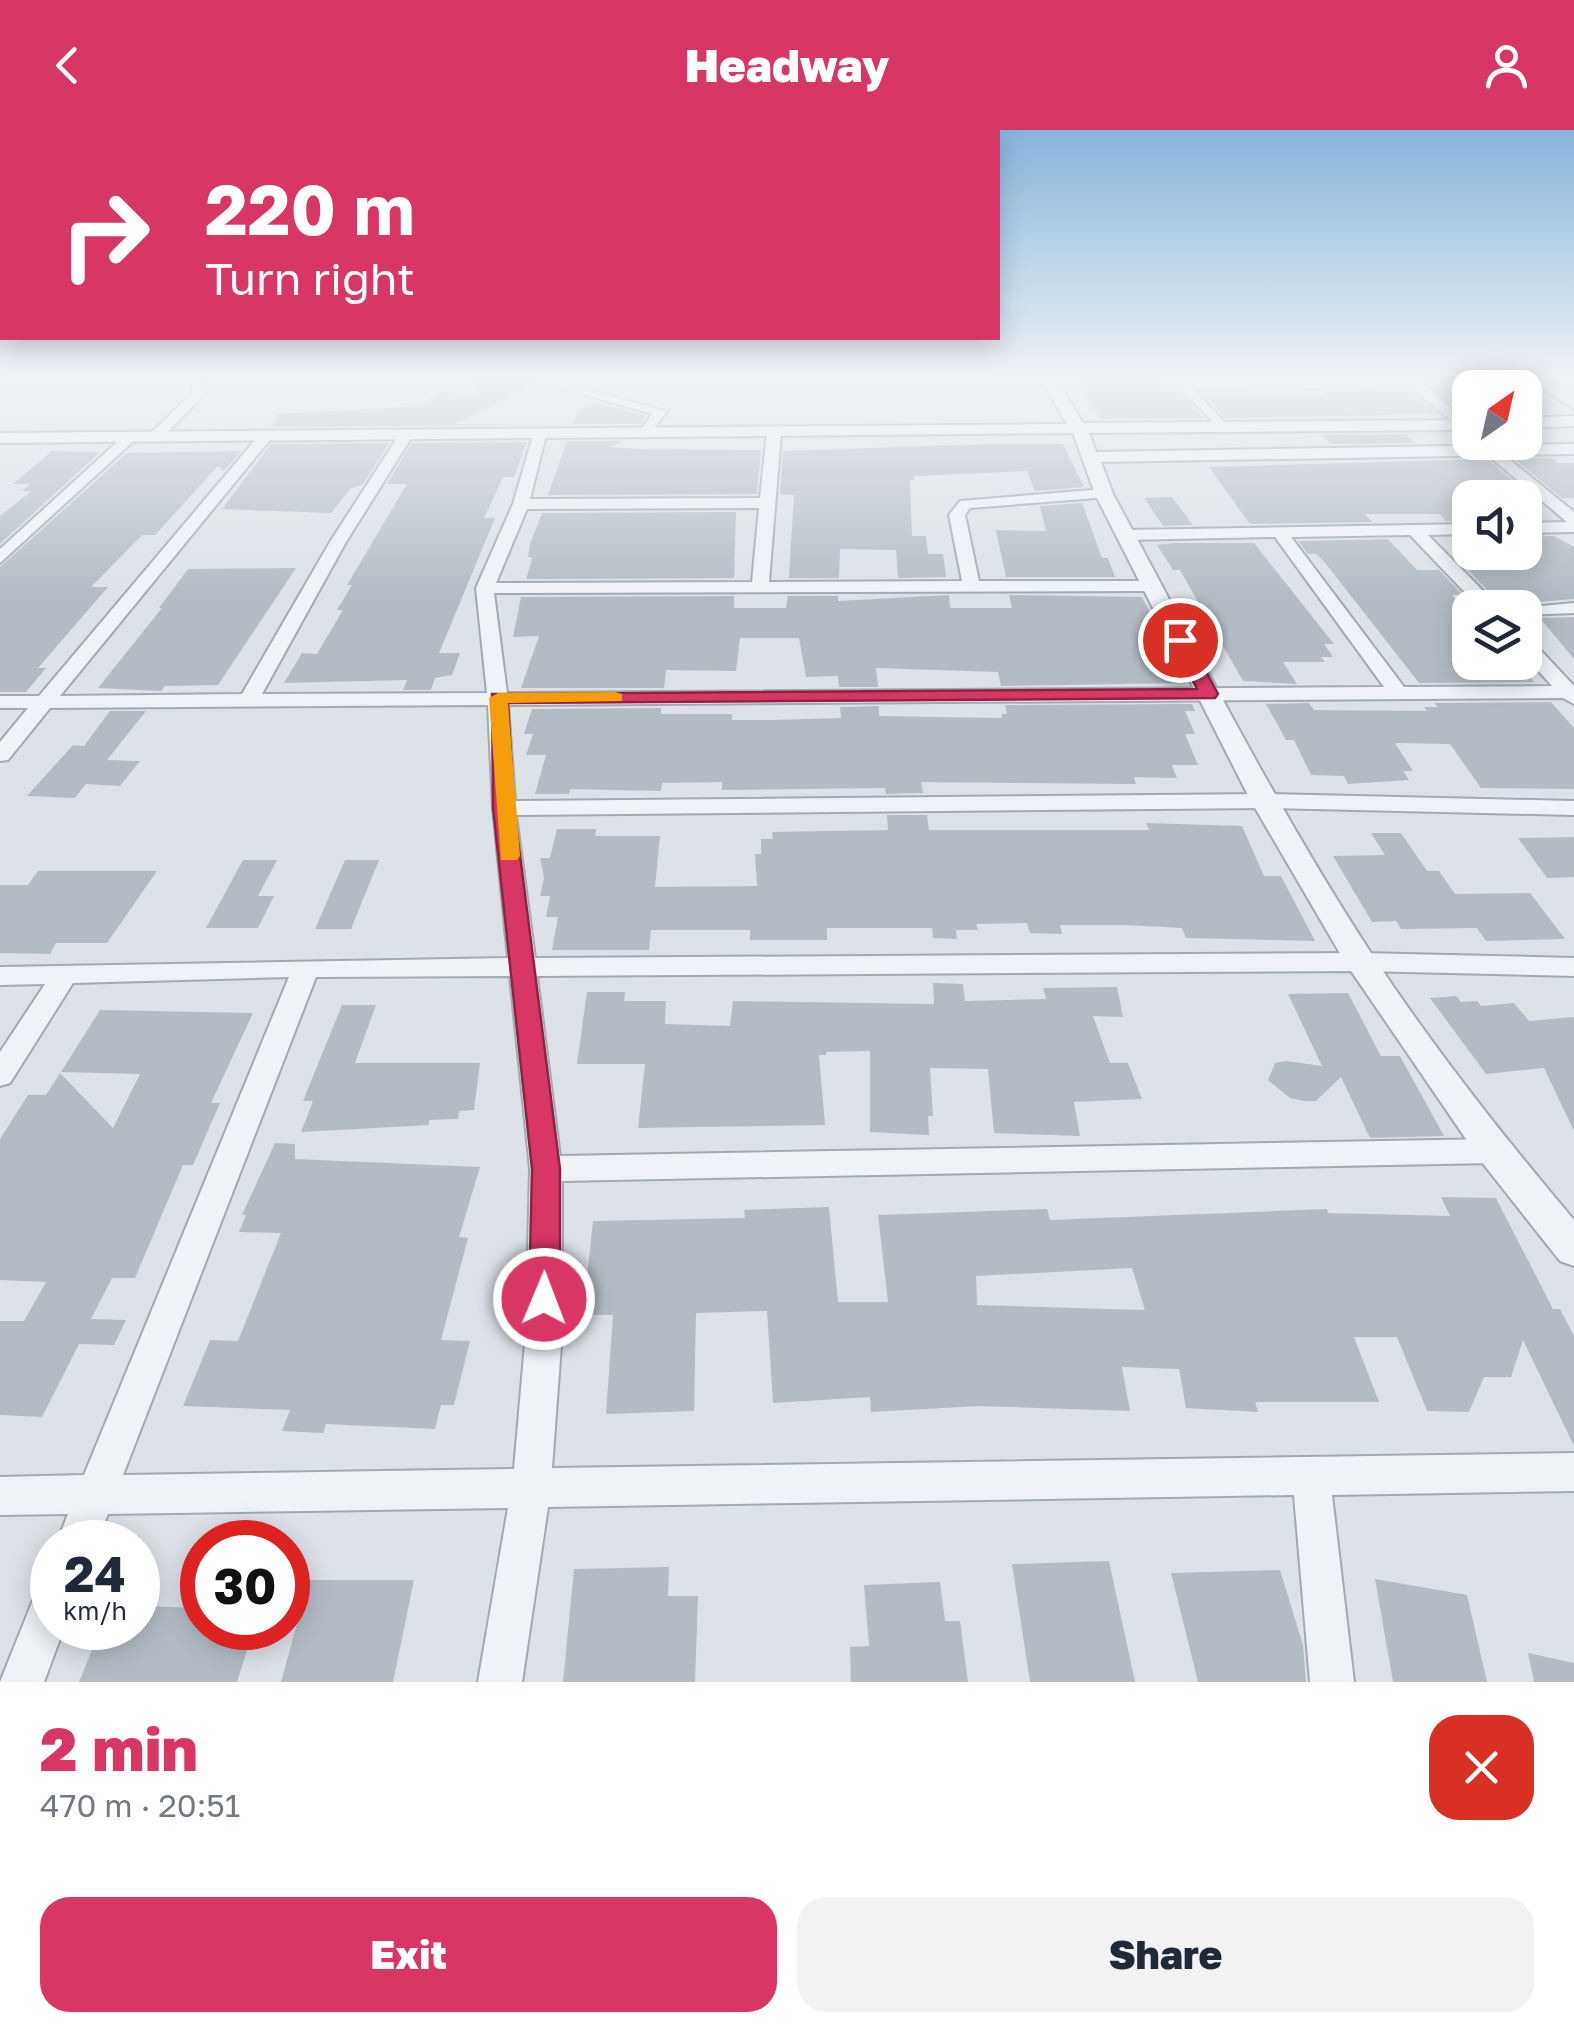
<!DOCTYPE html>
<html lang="en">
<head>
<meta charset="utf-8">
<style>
  :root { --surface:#fff; --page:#f2f2f3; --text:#1f2937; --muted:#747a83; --accent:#d83664 }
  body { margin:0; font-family:"Golos Text",sans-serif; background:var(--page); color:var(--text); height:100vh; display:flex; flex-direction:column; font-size:38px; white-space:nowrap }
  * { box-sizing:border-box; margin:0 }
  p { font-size:32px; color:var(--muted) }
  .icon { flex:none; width:55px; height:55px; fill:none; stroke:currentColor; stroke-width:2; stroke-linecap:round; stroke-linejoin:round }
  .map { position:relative; height:1552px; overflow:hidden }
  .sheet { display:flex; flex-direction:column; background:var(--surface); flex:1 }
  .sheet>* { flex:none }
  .top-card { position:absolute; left:0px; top:0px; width:1000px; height:210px; box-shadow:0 5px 25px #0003; background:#d83664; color:#fff; overflow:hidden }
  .needle { width:65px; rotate:34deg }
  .controls { position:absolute; left:1452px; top:240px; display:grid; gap:20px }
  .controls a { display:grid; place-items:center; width:90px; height:90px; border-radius:20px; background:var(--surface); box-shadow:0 5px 25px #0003; font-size:50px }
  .speed { position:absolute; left:30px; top:1390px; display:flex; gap:20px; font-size:50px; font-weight:700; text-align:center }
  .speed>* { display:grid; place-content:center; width:130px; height:130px; border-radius:50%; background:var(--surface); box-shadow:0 5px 25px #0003; line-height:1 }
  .speed small { font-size:25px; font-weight:400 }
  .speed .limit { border:15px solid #d22; background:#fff; color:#111 }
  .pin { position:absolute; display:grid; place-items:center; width:85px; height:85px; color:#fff; margin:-42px; border:5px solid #fff; border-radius:50%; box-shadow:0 2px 10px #0007 }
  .me { position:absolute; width:110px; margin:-55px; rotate:1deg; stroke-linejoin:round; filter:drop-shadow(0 0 8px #0008) }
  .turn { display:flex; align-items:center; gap:35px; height:210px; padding:0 40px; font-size:45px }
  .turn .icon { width:130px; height:130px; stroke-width:2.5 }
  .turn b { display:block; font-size:70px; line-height:85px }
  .round { display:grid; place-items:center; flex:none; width:105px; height:105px; border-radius:30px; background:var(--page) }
  .overview { display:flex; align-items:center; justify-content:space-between; height:170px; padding:0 40px }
  h1 { font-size:60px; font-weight:800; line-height:75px; color:var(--accent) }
  .primary-button { display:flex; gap:20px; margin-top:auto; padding:20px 40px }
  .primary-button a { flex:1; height:115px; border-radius:30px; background:var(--accent); color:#fff; font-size:40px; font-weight:800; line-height:115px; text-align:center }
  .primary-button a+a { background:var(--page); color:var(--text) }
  header { display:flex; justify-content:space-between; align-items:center; height:130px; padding:0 40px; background:var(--accent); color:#fff; font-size:45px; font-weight:800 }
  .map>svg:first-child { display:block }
  .building { fill:#b3bcc5; fill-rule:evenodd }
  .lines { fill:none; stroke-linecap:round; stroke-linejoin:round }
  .minor-casing { stroke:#a1aab2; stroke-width:4 }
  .tertiary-casing { stroke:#a1aab2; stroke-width:4 }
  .minor { fill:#eff2f6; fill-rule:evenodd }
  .tertiary { fill:#eff2f6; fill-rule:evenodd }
  .route { fill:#d83664; stroke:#8c2341; stroke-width:2.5 }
  .slow { fill:#f59e0b }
</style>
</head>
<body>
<header><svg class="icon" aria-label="back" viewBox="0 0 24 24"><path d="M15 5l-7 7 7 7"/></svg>Headway<svg class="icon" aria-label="person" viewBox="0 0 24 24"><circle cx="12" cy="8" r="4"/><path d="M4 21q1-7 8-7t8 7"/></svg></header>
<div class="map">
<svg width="1574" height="1552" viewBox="0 0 1574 1552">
  <rect width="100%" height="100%" fill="#dce2e8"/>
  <path class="building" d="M472 248H523L535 254 455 294 536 295 273 297 279 284 422 276 438 262 479 264Z
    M1074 248H1155L1164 260H1177L1204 288 1100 289Z
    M1422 248H1470V284H1463Z
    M1408 260 1438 284 1226 288 1202 263 1327 264 1323 261Z
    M592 274 606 275 646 286 641 294H573L578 281Z
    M1406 304 1415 313 1331 314 1322 305Z
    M567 311H624L609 317 640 319 761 320 757 364 548 365Z
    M527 312 514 347H503L484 388H495L439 523H460L452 545 435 548 431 560H403L407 550 284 553 302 523 317 524 343 480H337L352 455H347L407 354H387L412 313Z
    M389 313 363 354 350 359 331 383 222 379 271 314Z
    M986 314H1063L1084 357 1035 361 1027 341 914 346V350H910L912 406H926L928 424H943L946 447 898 448 896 420 840 419 839 448H789L794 365 780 364 783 321Z
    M52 321 100 322 0 414V386L32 361H22L30 354H13Z
    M241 321 224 341 218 336 155 405H142L91 457H108L38 538H46L26 562H0V437L127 323Z
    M1551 328 1558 333H1574V368H1562L1515 329Z
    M1487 329 1533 368H1470V390L1446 391 1440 384H1365L1372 392 1250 394 1209 337Z
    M1172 367 1193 395 1163 396 1144 368Z
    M1082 373 1102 428H1108L1115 447H1006L996 400 1046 401 1040 376Z
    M736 382 734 448 526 449 531 433 532 427H528L530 414 542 383Z
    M1554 406 1574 417V469L1528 473 1521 466H1493L1468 440H1474L1467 433H1486L1476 422H1525V407Z
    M1388 409 1417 440H1439L1463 465H1452L1470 485V532L1520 535 1534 552 1419 553 1326 434 1317 424H1308L1298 411Z
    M1175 413H1254L1334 514H1324L1333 527H1321L1325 532H1283L1297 554 1243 551 1180 440H1173L1157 415Z
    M296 438 218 555 165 556 161 561 98 558 162 478H159L188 439Z
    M949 465 950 478H1012L1009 465 1142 467 1186 553 1001 556 998 542 876 538 878 557H839L838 546 806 547 799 508H740L736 541 666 540 664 558H521L539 506 513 507 521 467 734 466V478H786L788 466H838V471Z
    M1574 487V529L1540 488Z
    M1551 572 1574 598V659L1481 658 1450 614 1395 613 1413 641H1403L1409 650 1348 654 1344 646 1311 645 1294 610H1286L1266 574 1309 573 1314 580 1427 581 1424 577H1438L1434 573Z
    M1192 574 1195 581H1185L1195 604H1185L1198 635H1172L1177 648 1134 647 1136 654 921 652 923 663 886 664 885 658 722 660V652L662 653 661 661 570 659 569 664H535L546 625H526L533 604H524L532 579 661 578V584H732V590H774L841 588 840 577 879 576V586L1002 588V584H1007L1005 575Z
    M110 581H146L107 630 140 631 120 656 86 654 75 668 27 666 73 615 84 616Z
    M887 685H927L929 700H1149L1146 693 1242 696 1264 746H1281L1315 811 1186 808 1182 798 1126 795H1060L1062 804 1030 803 1027 793 976 794 978 800H956L957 809 933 808 932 798H827V810H750V800H651L649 820H552L558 787H546L550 766H540L544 748 540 728H550L557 699H596L595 706H660L655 757 757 756 755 724H761V709H773L772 702 888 700Z
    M1371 703H1401L1427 741H1439L1455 764 1530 763 1565 809 1486 811 1477 798 1401 799 1396 791 1372 792 1333 726 1385 725Z
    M1574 707V747L1547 748 1518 708Z
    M243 730H277L258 766H274L258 798H206Z
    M345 730H379L351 799H315Z
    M38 741H157L107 813H56L50 824 0 823V755H28Z
    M933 853 963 854 965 871 1046 869 1043 858 1117 857 1123 887 1093 886 1110 933H1128L1142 969 1074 972 1080 1006 994 1003 988 939 930 938 933 986H928L929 1005 870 1002V921L826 922V925H819L825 995 638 998 645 934H577L587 862H625L624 871H666L665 894 730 896 733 871 934 874Z
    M1348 863 1381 926H1400L1444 1006 1370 1008 1341 947 1316 971H1304L1290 968 1268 950 1275 933 1286 931 1322 936 1288 864Z
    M1456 866 1461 872 1477 871 1481 876 1514 873 1529 891 1574 887V1001L1544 938 1486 944 1430 868Z
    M342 875H376L355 933H480L474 980 459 981 458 989 429 990V995L301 1002 313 971H303Z
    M100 880 253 883 211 973H220L193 1035H183L135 1148H112L91 1189 126 1190 114 1215 79 1214 42 1287 0 1285V1191H24L46 1152 0 1150V1009L28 965H46L60 943 113 998 140 944 61 942Z
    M275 1013 295 1014V1029L480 1037 459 1107 468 1108 441 1210 470 1211 454 1275H441L435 1299 326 1294 323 1303 282 1301 290 1280 183 1276 210 1210 238 1211 281 1103 239 1102 246 1085H242Z
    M1441 1067 1496 1068 1553 1179H1560L1574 1206V1316L1523 1210 1511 1247H1484L1469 1282 1427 1281 1397 1207H1354L1379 1272H1255L1258 1282 1186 1278 1179 1239 1122 1237 1130 1281 979 1276 871 1282 870 1267 773 1273 767 1181 696 1183 694 1281 606 1284 613 1185H583L593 1091 745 1088 744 1080 829 1077 838 1172H888L878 1085 1047 1079 1050 1090 1327 1079 1328 1083 1450 1086ZM1132 1138 1145 1180 977 1175 976 1146Z
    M1109 1431 1135 1552H1030L1012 1434Z
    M669 1437 668 1466H698L695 1552H563L574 1439Z
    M1280 1440 1303 1515 1306 1552H1198L1171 1443Z
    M1375 1449 1467 1465 1487 1552H1393Z
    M309 1450H414L393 1552H281Z
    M940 1452 945 1491H960L968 1552H851L850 1517 869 1516 864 1455Z
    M138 1476 202 1478V1498H254L237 1552H79L101 1498H138Z
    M1528 1523 1574 1533V1552H1534Z"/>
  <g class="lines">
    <g class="minor-casing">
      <path id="minor" d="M190 248H202L206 263 161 309H151V303L193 262Z
        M527 248H549L667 282 645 308 638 304 652 284Z
        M1170 248H1416L1470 295V306L1409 256 1193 259 1231 299 1224 303Z
        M1525 248H1540L1574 269V279Z
        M774 299 781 303 769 452 962 451 949 385 960 371 1104 359 1112 364 1109 367 970 378 965 385 979 451H1152L1161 456 1152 461 494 463 507 563 1384 557 1275 407 1126 410 1118 405 1126 400 1470 394V404L1428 405 1500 478H1480L1410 405 1291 407 1404 557 1552 556 1525 526V509L1532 511 1574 556V574L1563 568 508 575 515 671 1265 664 1574 671V685L1265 678 516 685 535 828 1361 823 1574 828V846L1361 841 537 846 560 1026 1494 1009 1505 1012 1509 1021 1505 1030 1494 1033 562 1051V1202L552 1338 1574 1323V1361L1332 1365 1354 1552H1310L1294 1365 548 1377 522 1552H478L508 1378 108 1384 97 1412H57L68 1384 0 1385V1347L84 1345 289 847 73 853 10 953 0 956V922L45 854 0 855V837L508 828 493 678 488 575 50 578 8 630 0 631V612L28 578H0V566H39L261 303 273 306 60 566 242 564 330 412 399 305 406 301 413 305 346 412 262 564 487 563 476 458 513 374 534 302 546 305 530 369 760 368 767 303ZM759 378 752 452 496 453 527 379ZM510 846 530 1039 526 1202 514 1339 123 1345 316 847Z
        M126 304 138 307 0 433V419Z
        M1472 312H1488L1574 382V402L1525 403V393L1567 392Z
        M1574 473V483L1525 485V478H1518Z
        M52 1454V1498H64L44 1552H0L37 1460Z"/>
    </g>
    <g class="tertiary-casing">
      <path id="tertiary" d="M1040 248H1055L1083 293 1470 290V300L1089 303 1096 322 1574 314V324L1101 332 1113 364C1196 518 1275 676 1371 823 1432 916 1502 1005 1574 1090V1136L1560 1131 1481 1031 1345 832 1251 671 1095 364 1073 303 0 313V303L1067 294Z
        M1574 286V296L1525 298V288Z"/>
    </g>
    <use href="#minor" class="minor"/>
    <use href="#tertiary" class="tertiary"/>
  </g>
  <linearGradient id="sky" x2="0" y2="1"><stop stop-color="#86b5dc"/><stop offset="0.53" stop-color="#eff2f5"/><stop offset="1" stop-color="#eff2f5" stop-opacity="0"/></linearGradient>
  <rect width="1574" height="466" fill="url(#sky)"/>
  <path class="route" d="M1180 505 1189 510 1218 564 1215 568 508 573 514 678 560 1039V1169L556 1179 544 1183 533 1179 529 1169 532 1039 493 678 492 564 1197 559 1172 510Z"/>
  <path class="slow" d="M615 562 622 564V571L508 573 520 726 517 730H501L489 568 498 563Z"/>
</svg>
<div class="controls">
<a><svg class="needle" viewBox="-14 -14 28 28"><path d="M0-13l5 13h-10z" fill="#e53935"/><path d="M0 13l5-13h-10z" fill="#747a83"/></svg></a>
<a><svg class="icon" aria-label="sound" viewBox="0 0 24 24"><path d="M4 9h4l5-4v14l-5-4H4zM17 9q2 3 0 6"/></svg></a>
<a><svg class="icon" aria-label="layers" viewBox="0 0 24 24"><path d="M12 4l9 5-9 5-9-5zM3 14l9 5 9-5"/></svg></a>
</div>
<div class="speed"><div>24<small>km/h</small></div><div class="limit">30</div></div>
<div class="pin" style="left:1180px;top:510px;background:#d93025"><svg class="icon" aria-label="arrive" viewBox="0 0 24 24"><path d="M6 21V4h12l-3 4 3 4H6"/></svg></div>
<svg class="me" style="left:544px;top:1169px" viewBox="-20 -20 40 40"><circle r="17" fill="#d83664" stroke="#fff" stroke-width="3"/><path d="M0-11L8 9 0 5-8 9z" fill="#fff"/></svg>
<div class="top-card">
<div class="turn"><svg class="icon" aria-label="right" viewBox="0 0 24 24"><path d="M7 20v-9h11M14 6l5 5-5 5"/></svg><div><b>220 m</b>Turn right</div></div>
</div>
</div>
<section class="sheet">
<div class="overview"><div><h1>2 min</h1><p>470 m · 20:51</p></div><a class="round" style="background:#d93025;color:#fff"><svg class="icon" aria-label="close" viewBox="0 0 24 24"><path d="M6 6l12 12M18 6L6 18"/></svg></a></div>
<div class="primary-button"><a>Exit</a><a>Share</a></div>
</section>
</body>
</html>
